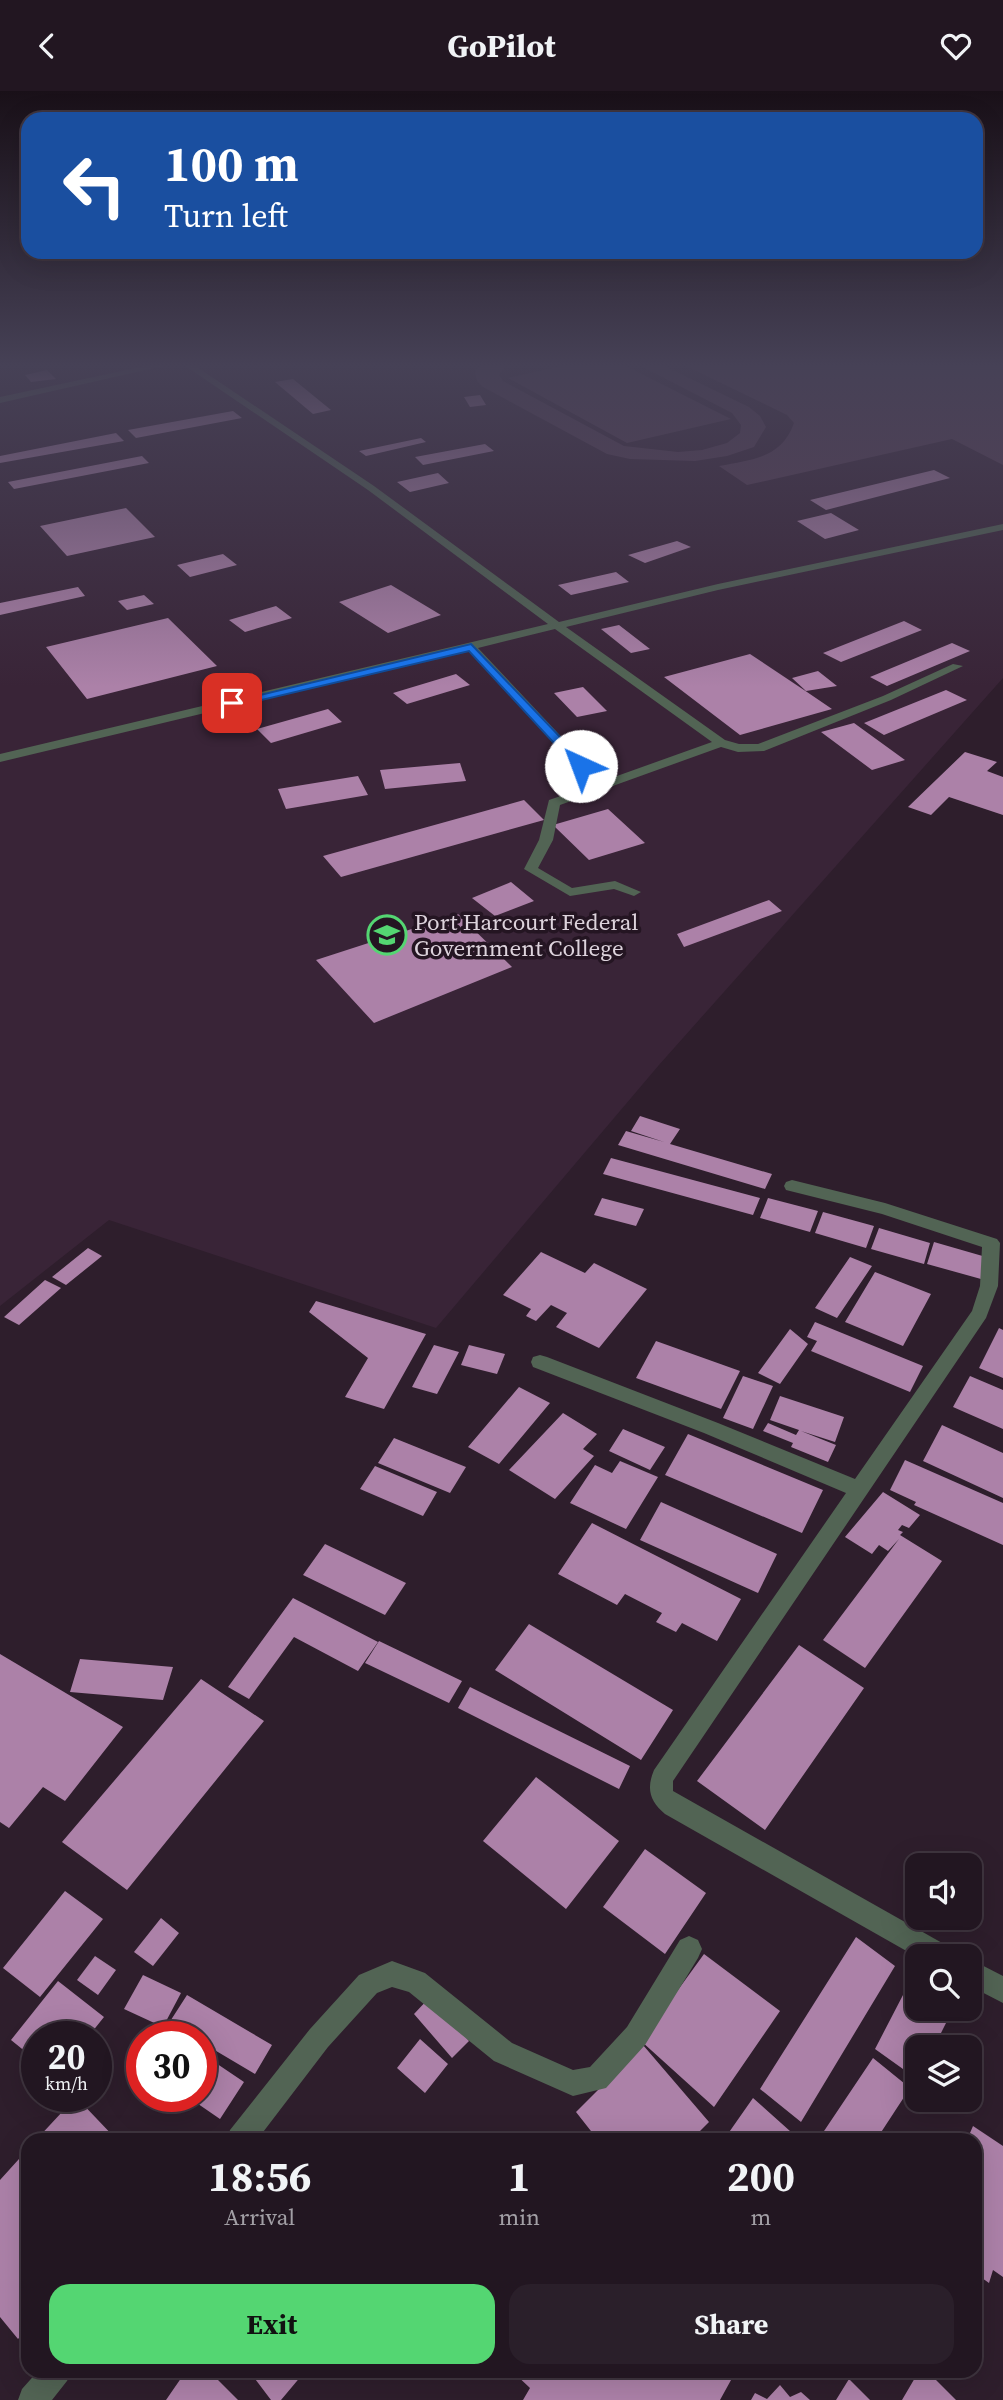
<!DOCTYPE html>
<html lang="en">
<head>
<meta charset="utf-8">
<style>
  :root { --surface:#221621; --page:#2a1f2a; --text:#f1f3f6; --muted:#a29fa5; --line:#3f353f; --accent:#54d672 }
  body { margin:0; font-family:"Source Serif 4",serif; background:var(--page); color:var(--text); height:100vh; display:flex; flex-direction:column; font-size:26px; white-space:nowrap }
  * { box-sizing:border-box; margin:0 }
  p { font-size:23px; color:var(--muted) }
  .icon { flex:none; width:38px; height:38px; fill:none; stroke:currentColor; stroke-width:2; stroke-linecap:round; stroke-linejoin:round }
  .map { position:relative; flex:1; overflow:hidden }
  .drawer { position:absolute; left:21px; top:2042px; width:961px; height:245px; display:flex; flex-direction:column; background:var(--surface); border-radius:21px; box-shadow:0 7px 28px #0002,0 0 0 2px var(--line) }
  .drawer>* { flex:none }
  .banner { position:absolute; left:21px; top:21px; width:962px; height:147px; border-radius:21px; box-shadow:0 7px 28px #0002,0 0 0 2px var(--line); background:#1a4fa0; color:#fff; overflow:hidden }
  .tools { position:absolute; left:905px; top:1762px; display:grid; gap:14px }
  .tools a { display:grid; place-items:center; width:77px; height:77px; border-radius:14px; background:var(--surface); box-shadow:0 7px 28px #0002,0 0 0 2px var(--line); font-size:35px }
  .speed { position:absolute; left:21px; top:1930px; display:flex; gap:14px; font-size:35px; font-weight:700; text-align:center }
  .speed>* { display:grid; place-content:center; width:91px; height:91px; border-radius:50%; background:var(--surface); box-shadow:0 7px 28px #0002,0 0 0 2px var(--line); line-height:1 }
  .speed small { font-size:18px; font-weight:400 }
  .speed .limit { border:10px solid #d22; background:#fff; color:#111 }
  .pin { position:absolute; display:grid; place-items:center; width:60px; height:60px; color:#fff; margin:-30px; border-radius:14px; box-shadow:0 4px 10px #0006 }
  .me { position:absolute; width:77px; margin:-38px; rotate:317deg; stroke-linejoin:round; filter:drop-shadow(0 0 5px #0008) }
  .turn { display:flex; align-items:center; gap:24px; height:147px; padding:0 28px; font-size:32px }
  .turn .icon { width:91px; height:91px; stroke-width:2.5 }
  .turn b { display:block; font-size:49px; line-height:60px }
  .eta { display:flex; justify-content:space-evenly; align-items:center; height:119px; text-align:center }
  .eta b { font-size:42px; font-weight:700; line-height:49px }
  .action { display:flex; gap:14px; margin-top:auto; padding:14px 28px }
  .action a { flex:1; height:80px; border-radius:21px; background:var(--accent); color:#111; font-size:28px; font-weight:700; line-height:80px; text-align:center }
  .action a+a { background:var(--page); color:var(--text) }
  header { display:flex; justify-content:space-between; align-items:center; height:91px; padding:0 28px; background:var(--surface); font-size:32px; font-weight:700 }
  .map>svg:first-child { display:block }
  .built { fill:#392437 }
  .green { fill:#5a4057 }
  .building { fill:#ac81a8 }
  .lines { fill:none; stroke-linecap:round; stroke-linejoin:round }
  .street { fill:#526454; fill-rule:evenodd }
  .route { fill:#1a73e8; stroke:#114b97; stroke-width:2 }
  .labels { text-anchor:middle; stroke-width:7; stroke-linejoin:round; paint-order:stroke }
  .poi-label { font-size:23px; fill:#ddd3dc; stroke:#241522; text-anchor:start }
</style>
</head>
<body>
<header><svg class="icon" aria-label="back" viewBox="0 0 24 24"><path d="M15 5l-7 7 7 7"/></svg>GoPilot<svg class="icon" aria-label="heart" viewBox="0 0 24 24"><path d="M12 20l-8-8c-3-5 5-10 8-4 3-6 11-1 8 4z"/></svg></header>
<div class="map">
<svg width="1003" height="2309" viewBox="0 0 1003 2309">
  <rect width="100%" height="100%" fill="#2e1e2c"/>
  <path class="built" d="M0 272H1003V587L659 974 436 1237 109 1129 0 1215Z"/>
  <path class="green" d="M575 272H620L731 328 627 352 508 287Z
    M680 272H1003V374L952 348 747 394 719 375C752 368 781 368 794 332L787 324Z
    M482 273 508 272 499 284 503 290 624 355 678 361 702 359 727 352 740 342 741 334 732 322 635 272H658L749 316 760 325 766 336 754 356 727 365 695 370 630 368 607 363 483 296 477 290 475 281Z"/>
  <path class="building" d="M47 279 56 288 31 291 25 284Z
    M293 288 331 319 313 323 275 291Z
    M480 304 486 314 470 316 464 306Z
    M233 320 242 327 136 347 128 339Z
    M116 342 124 350 0 372V365Z
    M421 347 426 351 366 365 359 360Z
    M485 353 494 360 423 374 415 366Z
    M142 365 149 372 14 398 8 391Z
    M934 379 950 387 826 419 810 409Z
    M438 382 449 392 410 401 397 391Z
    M126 417 155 446 67 465 40 435Z
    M831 422 859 439 825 448 797 430Z
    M677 450 691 456 645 472 628 464Z
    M223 463 237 474 190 486 177 474Z
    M616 481 629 491 571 504 558 494Z
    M391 494 441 524 388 542 339 511Z
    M78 496 85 505 0 524V512Z
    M144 504 154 513 127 519 118 510Z
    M276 515 292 527 245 541 229 529Z
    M168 527 217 575 87 608 46 556Z
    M904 530 922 539 841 571 823 562Z
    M619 534 650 558 631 562 601 538Z
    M952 552 970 560 887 595 870 586Z
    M750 563 807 601 832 618 740 644 664 586Z
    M818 580 837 595 806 600 792 587Z
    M456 583 470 594 407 613 393 602Z
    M583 596 607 620 577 626 554 602Z
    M946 599 967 609 884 644 864 632Z
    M328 618 342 631 271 652 257 638Z
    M854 632 905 669 872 679 821 641Z
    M965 661 997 671 987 680 1003 686V724L949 706 931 724 908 716Z
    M460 672 466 690 385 698 380 679Z
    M358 685 368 704 286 718 278 698Z
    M524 709 544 729 341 786 323 765Z
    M608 718 645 752 589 769 553 734Z
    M511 791 534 810 495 825 472 807Z
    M769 809 782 820 684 856 677 843Z
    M458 823 512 876 374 932 316 869Z
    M640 1025 680 1038 670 1053 772 1083 765 1098 618 1054 626 1040 664 1051 631 1040Z
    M611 1067 760 1107 753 1124 603 1083Z
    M602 1107 644 1118 636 1135 594 1124Z
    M768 1107 818 1120 810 1141 760 1127Z
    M823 1121 874 1135 866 1157 815 1142Z
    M879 1137 930 1152 924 1173 871 1158Z
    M934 1151 986 1166 981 1188 927 1173Z
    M88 1157 102 1165 66 1194 52 1186Z
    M541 1161 585 1182 594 1172 647 1198 599 1257 556 1236 567 1222 551 1214 536 1230 526 1225 531 1218 503 1204Z
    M850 1166 872 1175 837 1227 815 1217Z
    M875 1181 931 1203 903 1255 845 1231Z
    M45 1189 61 1197 19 1234 4 1226Z
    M316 1210 426 1243 384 1318 345 1306 368 1267 309 1221Z
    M815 1231 923 1275 910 1301 811 1260 817 1250 807 1246Z
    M999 1237 1003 1239V1287L979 1277Z
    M790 1238 808 1253 780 1293 758 1282Z
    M656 1250 740 1280 721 1318 636 1287Z
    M434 1254 459 1261 437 1303 412 1296Z
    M469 1254 505 1263 497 1283 461 1274Z
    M743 1285 773 1295 753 1338 723 1327Z
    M970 1285 1003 1299V1338L953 1316Z
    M519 1296 550 1312 499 1373 468 1356Z
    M780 1305 844 1326 835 1351 801 1340 836 1354 828 1371 791 1356 793 1352 763 1340 768 1332 796 1344 799 1339 770 1329Z
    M563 1322 597 1343 583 1358 594 1365 555 1408 509 1379Z
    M942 1334 1003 1362V1407L923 1370Z
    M623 1338 665 1356 650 1379 609 1360Z
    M688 1343 823 1399 802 1442 665 1384Z
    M394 1347 466 1376 450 1402 378 1372Z
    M905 1369 1003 1412V1454L914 1414 916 1411 890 1399Z
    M620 1370 658 1386 626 1438 570 1412 595 1374 612 1382Z
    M375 1375 437 1401 423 1425 360 1398Z
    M883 1401 920 1424 909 1437 902 1434 898 1439 903 1441 900 1444 942 1470 865 1577 823 1549 899 1448 888 1460 879 1454 872 1463 845 1446Z
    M661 1411 777 1463 758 1502 640 1449Z
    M592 1432 741 1508 717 1550 682 1532 676 1541 656 1531 662 1522 625 1503 617 1514 558 1483Z
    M325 1453 406 1492 385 1524 303 1484Z
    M293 1507 378 1551 358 1580 294 1546 249 1608 228 1596Z
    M529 1533 673 1619 641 1669 495 1579Z
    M379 1550 462 1590 449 1612 365 1572Z
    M799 1554 864 1597 765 1739 697 1690Z
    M0 1563 123 1636 65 1710 43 1696 9 1737 0 1731Z
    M80 1568 173 1576 163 1609 70 1601Z
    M201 1588 264 1630 127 1799 62 1751Z
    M470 1596 630 1675 619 1698 458 1617Z
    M536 1686 619 1750 566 1818 483 1750Z
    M645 1758 706 1802 665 1863 603 1816Z
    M65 1800 103 1828 40 1906 3 1877Z
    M161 1827 179 1842 153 1875 134 1861Z
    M856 1846 895 1875 801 2031 760 1998Z
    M704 1863 780 1920 714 2016 641 1950Z
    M95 1865 116 1879 98 1904 77 1889Z
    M917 1877V1918H953L934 1956H917V1988L875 1958Z
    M143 1884 181 1902 163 1936 124 1918Z
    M58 1890 104 1926 88 1946H37V1970L11 1949Z
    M187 1904 272 1954 255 1983 201 1951V1946H192L169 1932Z
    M430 1906 469 1950 452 1967 414 1923Z
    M420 1948 448 1973 425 2002 397 1977Z
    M643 1954 709 2031 691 2049H598L576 2021Z
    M201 1962 244 1991 220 2028 188 2006H201Z
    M873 1967 910 1997 876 2049H818Z
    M76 2006 117 2049H36Z
    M753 2007 800 2049H727L725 2047Z
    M973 2035 1003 2055V2186L993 2179 989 2192 975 2182V2049H967Z
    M28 2058V2237L18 2248 0 2226V2089Z
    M186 2280H209L238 2309H166Z
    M249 2280H299L302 2284 281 2309H271Z
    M512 2280H736L720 2309H523L530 2297Z
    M919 2280H927L956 2309H902Z
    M849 2288 870 2309H836Z
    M780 2294 790 2306 801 2301 810 2309H751L755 2302 767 2308Z"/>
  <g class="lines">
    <path class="street" d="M159 272H176L0 312V306Z
      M181 272H191L374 395 559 531 718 493 1003 433V439L718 499 566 536 725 649 739 653H758L883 605 953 573 963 575 891 609 764 660 738 661 721 656 560 714 553 749 538 777 572 797 615 790 641 801 634 805 614 798 570 805 524 778 539 749 549 709 593 694 468 559 0 671V663L548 533 368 399ZM555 538 712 651 603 690 478 557Z
      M792 1089 885 1112 997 1148 1000 1152 998 1195 986 1227 673 1690V1700L951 1857 954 1866H917L665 1723C650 1710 646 1698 654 1679L846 1402 704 1342 533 1276 531 1271 533 1266 540 1264 547 1266 718 1332 855 1388 972 1220 980 1195 982 1156 882 1123 786 1099 784 1095 786 1091Z
      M689 1845 698 1849 702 1858 698 1867 645 1954 606 1997 573 2005 494 1970 409 1901 392 1896 377 1902 328 1956 257 2049H227L230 2039 310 1938 359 1884 392 1870 425 1882 512 1952 573 1979 590 1976 627 1936 680 1849Z
      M970 1868 1003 1885V1912L970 1895Z
      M38 2280H72L67 2290 52 2309H18L22 2298Z"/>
  </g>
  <linearGradient id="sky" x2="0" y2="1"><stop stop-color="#191018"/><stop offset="0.46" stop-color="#464156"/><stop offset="1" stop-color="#464156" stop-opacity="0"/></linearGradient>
  <rect width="1003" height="596" fill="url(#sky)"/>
  <path class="route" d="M471 553 585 672V677H577L469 560 232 616 227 612Z"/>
  <defs>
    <g id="university-ring" transform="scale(2.0125)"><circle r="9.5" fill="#241522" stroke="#54d672" stroke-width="1.5"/><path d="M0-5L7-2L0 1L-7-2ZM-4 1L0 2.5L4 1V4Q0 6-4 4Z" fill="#54d672"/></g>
  </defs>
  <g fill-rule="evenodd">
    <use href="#university-ring" x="387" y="844"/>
  </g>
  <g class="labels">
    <g class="poi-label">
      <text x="414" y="839">Port Harcourt Federal<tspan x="414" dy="26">Government College</tspan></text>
    </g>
  </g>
</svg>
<div class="tools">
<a><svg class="icon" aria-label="sound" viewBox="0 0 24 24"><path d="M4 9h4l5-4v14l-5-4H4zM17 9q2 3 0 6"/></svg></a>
<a><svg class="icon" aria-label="search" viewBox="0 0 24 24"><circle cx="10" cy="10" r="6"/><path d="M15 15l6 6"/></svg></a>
<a><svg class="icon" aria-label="layers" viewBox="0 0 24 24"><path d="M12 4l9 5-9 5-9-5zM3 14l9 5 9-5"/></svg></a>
</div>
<div class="speed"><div>20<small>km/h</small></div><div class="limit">30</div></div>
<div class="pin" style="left:232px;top:612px;background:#d93025"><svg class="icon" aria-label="arrive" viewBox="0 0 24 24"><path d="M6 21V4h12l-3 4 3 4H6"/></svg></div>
<svg class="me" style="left:581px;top:675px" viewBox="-20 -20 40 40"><circle r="19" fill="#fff"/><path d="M0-13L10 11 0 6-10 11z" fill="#1a73e8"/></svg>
<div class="banner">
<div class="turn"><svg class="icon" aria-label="left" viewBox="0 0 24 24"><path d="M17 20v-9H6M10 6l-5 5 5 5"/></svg><div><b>100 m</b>Turn left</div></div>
</div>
<section class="drawer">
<div class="eta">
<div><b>18:56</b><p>Arrival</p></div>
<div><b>1</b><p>min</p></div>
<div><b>200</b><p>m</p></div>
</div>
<div class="action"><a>Exit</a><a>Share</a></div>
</section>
</div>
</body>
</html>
